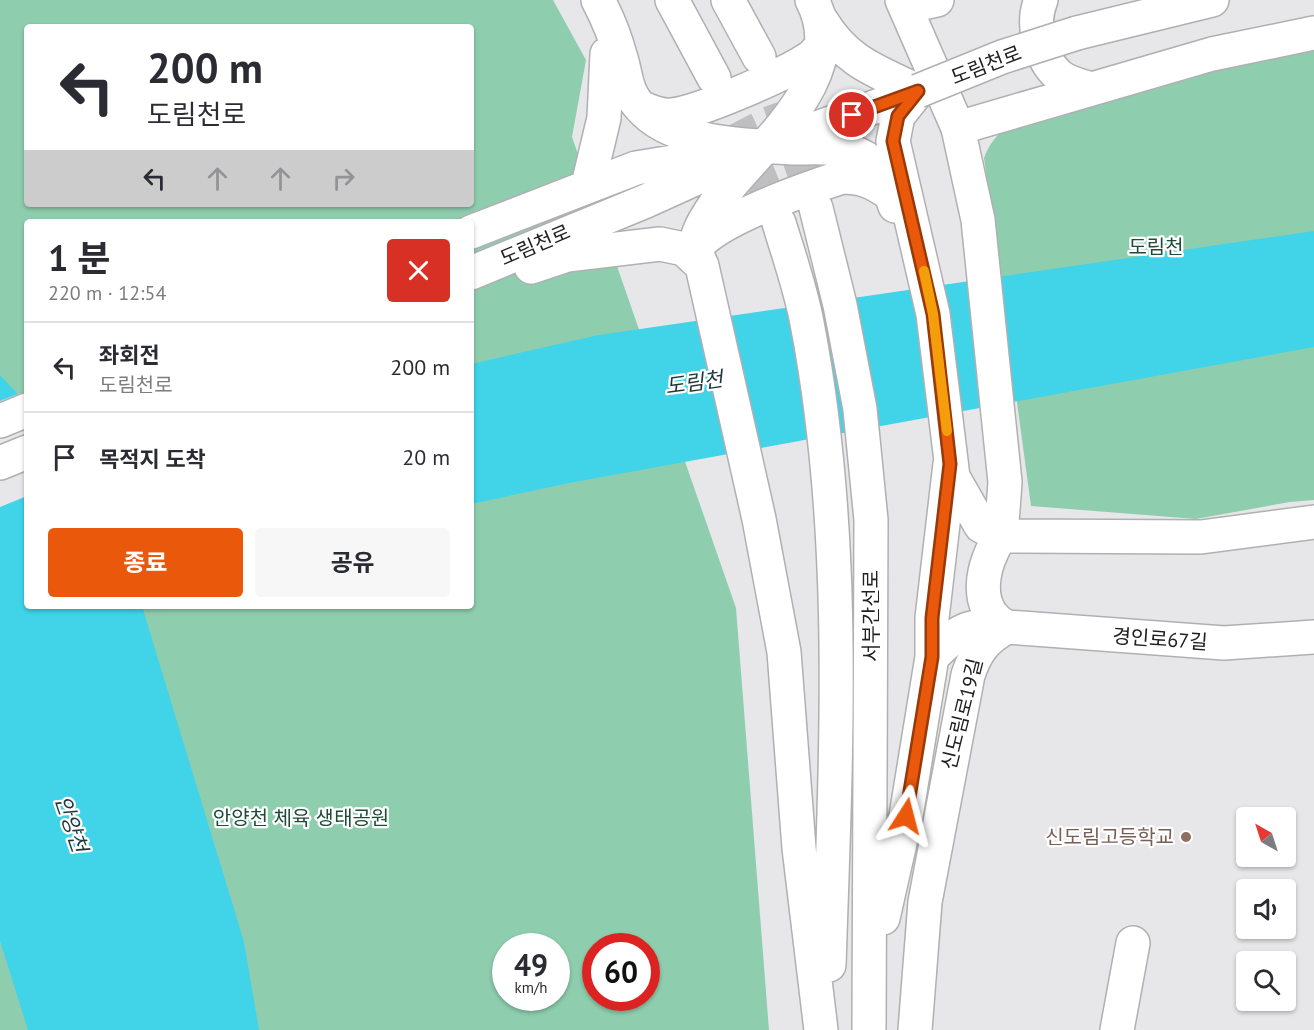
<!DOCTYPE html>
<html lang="ko">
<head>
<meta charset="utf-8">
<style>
  :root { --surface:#fff; --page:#f7f7f7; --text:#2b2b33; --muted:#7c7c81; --line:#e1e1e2; --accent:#ea580c }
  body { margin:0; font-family:"PT Sans","Noto Sans KR",sans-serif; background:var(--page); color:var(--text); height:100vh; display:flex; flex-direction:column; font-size:22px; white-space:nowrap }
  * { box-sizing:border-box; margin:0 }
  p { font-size:20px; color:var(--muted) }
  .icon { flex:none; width:33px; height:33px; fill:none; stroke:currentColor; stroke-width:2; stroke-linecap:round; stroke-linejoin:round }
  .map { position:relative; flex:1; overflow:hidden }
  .drawer { position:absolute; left:24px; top:219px; width:450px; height:390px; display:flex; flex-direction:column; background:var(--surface); border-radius:6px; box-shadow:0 2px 4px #0004 }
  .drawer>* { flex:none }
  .hud { position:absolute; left:24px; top:24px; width:450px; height:183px; border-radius:6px; box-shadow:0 2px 4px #0004; background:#fff; color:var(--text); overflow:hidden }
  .needle { width:39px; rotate:321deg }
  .fabs { position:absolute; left:1236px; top:807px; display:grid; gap:12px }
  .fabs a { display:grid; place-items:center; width:60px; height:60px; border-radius:6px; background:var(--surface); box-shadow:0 2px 4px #0004; font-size:30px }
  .speed { position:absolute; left:492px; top:933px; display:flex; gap:12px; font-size:30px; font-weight:700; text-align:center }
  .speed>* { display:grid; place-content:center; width:78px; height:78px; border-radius:50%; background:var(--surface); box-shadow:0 2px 4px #0004; line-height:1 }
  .speed small { font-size:15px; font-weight:400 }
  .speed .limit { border:9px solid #d22; background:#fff; color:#111 }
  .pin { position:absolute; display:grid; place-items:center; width:51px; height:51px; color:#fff; margin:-26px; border:3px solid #fff; border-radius:50%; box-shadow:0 2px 6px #0007 }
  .me { position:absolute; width:66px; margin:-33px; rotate:9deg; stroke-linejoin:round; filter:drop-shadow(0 0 4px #0008) }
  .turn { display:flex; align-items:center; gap:21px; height:126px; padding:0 24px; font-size:27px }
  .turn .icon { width:78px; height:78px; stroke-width:2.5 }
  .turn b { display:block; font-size:42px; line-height:51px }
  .lanes { display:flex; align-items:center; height:57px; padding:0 24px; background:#0003; justify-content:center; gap:30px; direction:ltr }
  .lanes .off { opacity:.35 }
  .round { display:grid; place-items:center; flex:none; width:63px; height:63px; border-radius:6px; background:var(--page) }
  .headline { display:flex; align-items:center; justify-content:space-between; height:102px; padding:0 24px }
  h1 { font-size:36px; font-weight:700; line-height:45px }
  .button { display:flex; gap:12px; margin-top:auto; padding:12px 24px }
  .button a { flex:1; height:69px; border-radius:6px; background:var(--accent); color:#fff; font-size:24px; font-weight:700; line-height:69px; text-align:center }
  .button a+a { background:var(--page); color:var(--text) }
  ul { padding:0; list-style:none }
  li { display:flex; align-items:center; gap:18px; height:90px; padding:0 24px; border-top:2px solid var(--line) }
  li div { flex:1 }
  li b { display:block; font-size:22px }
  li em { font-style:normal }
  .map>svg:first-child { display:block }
  .green { fill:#8eceae; fill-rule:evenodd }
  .water { fill:#41d3e8 }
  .pier { fill:#e7e7e9 }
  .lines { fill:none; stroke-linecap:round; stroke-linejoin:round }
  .major-tunnel { stroke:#bfbfc1; stroke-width:33; stroke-dasharray:33 16; stroke-linecap:butt }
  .minor-casing { stroke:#b0b0b2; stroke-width:36 }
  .major-casing { stroke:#b0b0b2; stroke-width:36 }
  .minor { stroke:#fff; stroke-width:33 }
  .major { stroke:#fff; stroke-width:33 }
  .major-bridge-casing { stroke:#b0b0b2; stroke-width:36; stroke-linecap:butt }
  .major-bridge { stroke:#fff; stroke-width:33 }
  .route-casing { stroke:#983908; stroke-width:15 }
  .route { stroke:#ea580c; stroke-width:10 }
  .slow { stroke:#f59e0b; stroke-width:10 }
  .education-dot { fill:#8d6e63; stroke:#fff; stroke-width:2 }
  .labels { text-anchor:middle; stroke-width:4.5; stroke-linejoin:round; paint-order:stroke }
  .street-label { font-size:20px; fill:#202020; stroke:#fff }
  .park-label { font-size:20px; fill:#1e4c38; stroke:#fff }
  .education-label { font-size:20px; fill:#785e54; stroke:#fff; text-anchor:end }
  .water-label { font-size:21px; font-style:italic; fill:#1f373b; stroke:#fff }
</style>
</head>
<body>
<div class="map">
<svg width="1314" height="1030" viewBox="0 0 1314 1030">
  <rect width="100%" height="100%" fill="#e7e7e9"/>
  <path class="green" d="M0 0H553L586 60 572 137 736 608 769 1030H0ZM27 27H471V204H27ZM27 222H471V606H27ZM506 946H556V998H506ZM596 946H646V998H596Z
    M1314 46V500L1290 502 1196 519 1031 506 984 158C991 137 1007 125 1027 116Z"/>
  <path class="water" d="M1314 231V347L569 483 471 504V364L599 335Z
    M0 375 27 404V606H142L244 942 259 1030H28L0 941Z"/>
  <path class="pier" d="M21 393 27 400V496L0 507V401Z"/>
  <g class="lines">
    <path class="major-tunnel" d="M759 57 776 94 816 208
      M714 78 739 126 779 223"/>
    <g class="minor-casing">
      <path id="minor" d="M902 0 958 128 978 220 1005 482 1001 536
        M906 7 937 0
        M1314 522 1201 537 1001 536C982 562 971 610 1007 627L1224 643 1314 637
        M915 1030 925 902 968 675C976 651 985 639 1007 627
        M1117 1030 1133 943"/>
    </g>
    <g class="major-casing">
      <path id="major" d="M598 0C607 17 615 36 620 55 628 79 624 92 645 112 679 145 751 146 797 148 821 148 851 145 871 162 883 173 890 191 895 206
        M672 0 714 78
        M728 0 759 57
        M812 0C853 77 757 147 716 203 708 215 695 233 696 249 696 254 700 261 702 266L759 519 784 652 799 848 821 1030
        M1041 0C1031 23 1039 57 1058 75 1066 82 1077 85 1088 88
        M821 20C846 62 876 71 918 91
        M1077 33 1212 0
        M918 91 898 116 893 141 933 314 953 477 981 526 1001 536
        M645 109C654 113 662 116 672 115 699 112 784 75 808 59 815 55 819 49 823 42
        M958 128 1212 54 1314 33
        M588 185 604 118 607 54
        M816 208 840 305 860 409 871 520 869 1030
        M779 223C789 256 801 290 807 323 848 535 836 751 829 965
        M471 232 636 168 722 154
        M696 248C715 220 808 188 842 177 862 177 873 182 889 193
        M531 267 567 255 660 244 684 249 702 266
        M471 273 646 201 765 147 918 91
        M0 421 27 410
        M0 463 27 452
        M932 657C960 629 966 624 1007 627
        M883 918 906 816 932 657V618L950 464"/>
    </g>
    <use href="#minor" class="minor"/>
    <use href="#major" class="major"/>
    <g class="major-bridge-casing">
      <path id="major-bridge" d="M918 91 1002 57 1077 33"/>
    </g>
    <use href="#major-bridge" class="major-bridge"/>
  </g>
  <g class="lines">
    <g class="route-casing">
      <path id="route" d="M852 115 918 91 898 116 893 141 933 314 950 464 932 618V657L906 816"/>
    </g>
    <use href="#route" class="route"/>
    <path class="slow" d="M924 271 933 314 947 431"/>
  </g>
  <circle class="education-dot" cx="1186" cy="837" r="6"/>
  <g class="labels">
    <g class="street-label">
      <text transform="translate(986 65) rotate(-21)" y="7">도림천로</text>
      <text transform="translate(535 245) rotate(-23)" y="7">도림천로</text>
      <text transform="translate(871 616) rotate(-90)" y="7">서부간선로</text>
      <text transform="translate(1160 639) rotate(4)" y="7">경인로67길</text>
      <text transform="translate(962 714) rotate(-76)" y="7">신도림로19길</text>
    </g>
    <g class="park-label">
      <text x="1156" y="254">도림천</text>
      <text x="301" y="825">안양천 체육 생태공원</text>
    </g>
    <g class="education-label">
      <text x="1174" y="844">신도림고등학교</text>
    </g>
    <g class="water-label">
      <text transform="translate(694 383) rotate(-8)" y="7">도림천</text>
      <text transform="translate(71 824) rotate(71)" y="7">안양천</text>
    </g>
  </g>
</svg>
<div class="fabs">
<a><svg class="needle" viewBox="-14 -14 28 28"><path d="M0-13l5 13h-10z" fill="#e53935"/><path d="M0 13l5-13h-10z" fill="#7c7c81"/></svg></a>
<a><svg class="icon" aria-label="sound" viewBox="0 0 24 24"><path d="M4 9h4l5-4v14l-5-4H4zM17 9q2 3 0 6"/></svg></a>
<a><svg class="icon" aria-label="search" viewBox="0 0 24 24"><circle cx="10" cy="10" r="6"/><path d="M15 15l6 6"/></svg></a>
</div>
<div class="speed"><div>49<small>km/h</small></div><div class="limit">60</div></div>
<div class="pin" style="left:852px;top:115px;background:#d93025"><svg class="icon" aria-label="arrive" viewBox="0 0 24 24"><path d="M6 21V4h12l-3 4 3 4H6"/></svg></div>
<svg class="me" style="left:906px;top:816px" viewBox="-20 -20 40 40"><path d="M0-17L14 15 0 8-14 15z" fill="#ea580c" stroke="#fff" stroke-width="4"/></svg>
<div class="hud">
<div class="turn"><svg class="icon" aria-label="left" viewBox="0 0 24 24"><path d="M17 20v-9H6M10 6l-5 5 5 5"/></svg><div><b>200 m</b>도림천로</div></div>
<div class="lanes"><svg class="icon" aria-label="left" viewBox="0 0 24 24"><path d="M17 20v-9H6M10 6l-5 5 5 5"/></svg><svg class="icon off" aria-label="ahead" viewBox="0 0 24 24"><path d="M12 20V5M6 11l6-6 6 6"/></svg><svg class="icon off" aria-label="ahead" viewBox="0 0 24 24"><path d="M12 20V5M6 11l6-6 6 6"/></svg><svg class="icon off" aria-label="right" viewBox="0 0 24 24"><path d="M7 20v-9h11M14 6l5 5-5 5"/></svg></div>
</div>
<section class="drawer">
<div class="headline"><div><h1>1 분</h1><p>220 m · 12:54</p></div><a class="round" style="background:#d93025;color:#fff"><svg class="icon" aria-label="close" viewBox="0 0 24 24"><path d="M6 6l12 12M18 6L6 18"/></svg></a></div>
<ul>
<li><svg class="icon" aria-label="left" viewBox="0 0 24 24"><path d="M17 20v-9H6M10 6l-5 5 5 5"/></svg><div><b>좌회전</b><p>도림천로</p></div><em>200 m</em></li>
<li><svg class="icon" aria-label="arrive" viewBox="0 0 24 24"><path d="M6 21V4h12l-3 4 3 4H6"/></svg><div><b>목적지 도착</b></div><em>20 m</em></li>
</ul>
<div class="button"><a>종료</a><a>공유</a></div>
</section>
</div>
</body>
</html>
